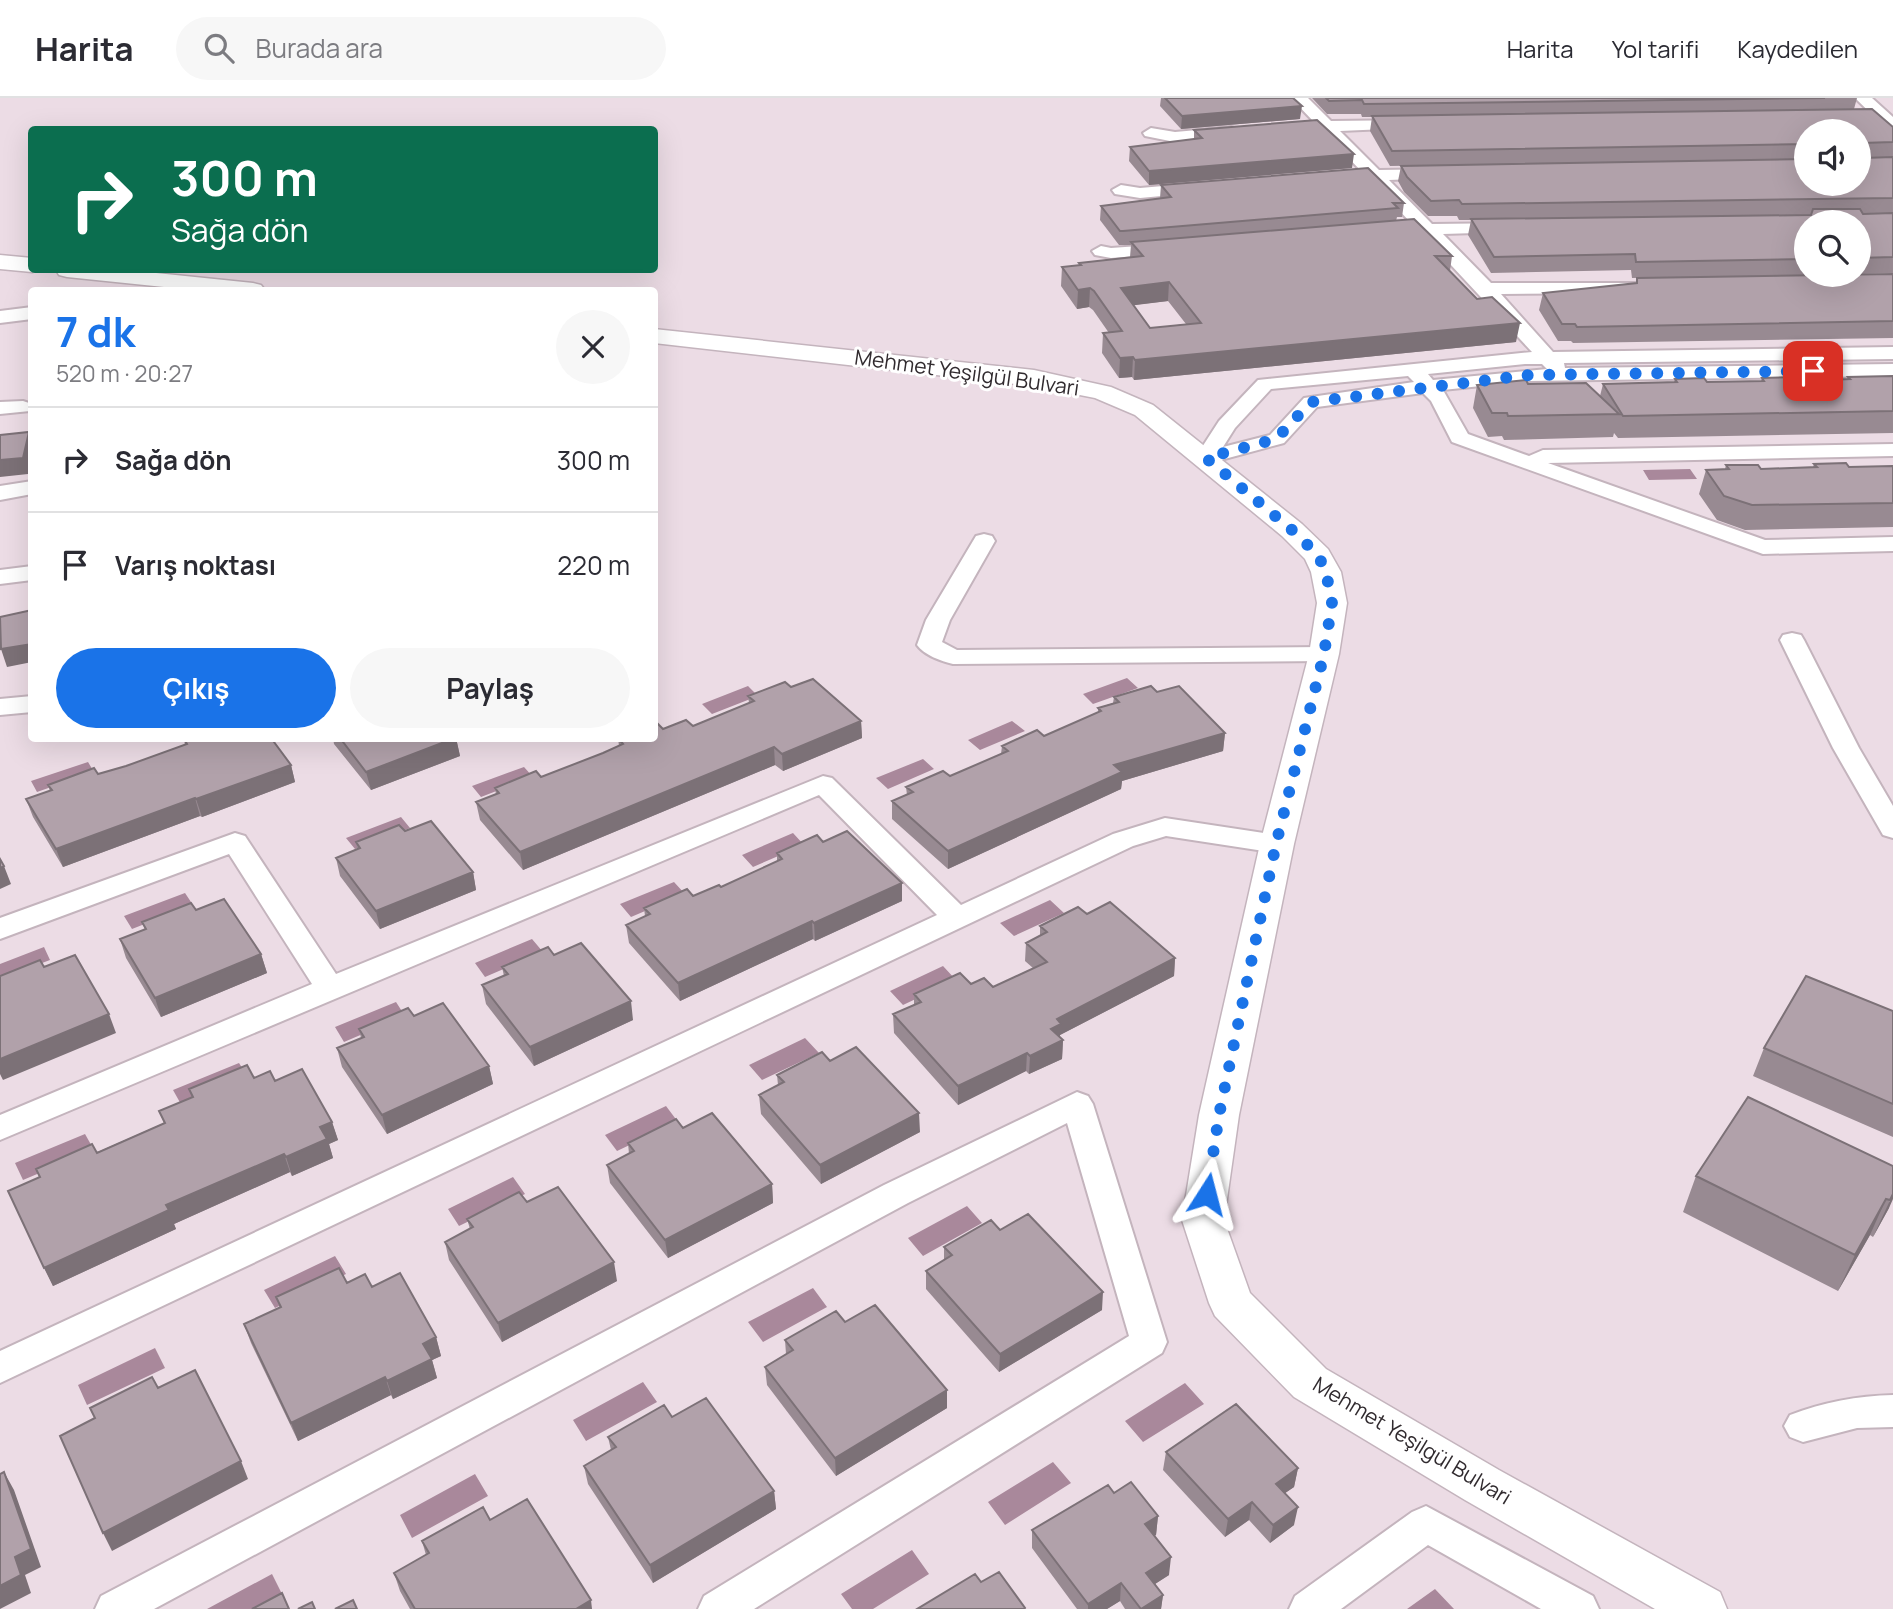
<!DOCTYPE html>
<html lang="tr">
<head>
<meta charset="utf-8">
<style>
  :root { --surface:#fff; --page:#f7f7f7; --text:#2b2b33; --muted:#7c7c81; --line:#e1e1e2; --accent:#1a73e8 }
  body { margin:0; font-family:Manrope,sans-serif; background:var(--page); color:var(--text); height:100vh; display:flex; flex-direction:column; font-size:26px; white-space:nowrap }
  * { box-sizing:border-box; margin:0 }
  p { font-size:23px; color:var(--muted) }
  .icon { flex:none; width:38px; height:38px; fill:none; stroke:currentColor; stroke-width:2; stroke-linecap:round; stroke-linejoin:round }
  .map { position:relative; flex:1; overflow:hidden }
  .drawer { position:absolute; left:28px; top:189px; width:630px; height:455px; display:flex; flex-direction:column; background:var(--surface); border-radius:7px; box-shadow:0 7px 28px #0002 }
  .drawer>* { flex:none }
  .guide { position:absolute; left:28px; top:28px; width:630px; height:147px; border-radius:7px; box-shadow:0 7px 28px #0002; background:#0b6e4f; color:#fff; overflow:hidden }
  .controls { position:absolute; left:1794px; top:21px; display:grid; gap:14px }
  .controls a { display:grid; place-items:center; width:77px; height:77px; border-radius:50%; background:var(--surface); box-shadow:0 7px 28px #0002; font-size:35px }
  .pin { position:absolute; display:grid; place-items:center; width:60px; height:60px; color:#fff; margin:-30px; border-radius:14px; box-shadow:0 4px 10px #0006 }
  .me { position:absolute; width:77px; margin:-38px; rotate:9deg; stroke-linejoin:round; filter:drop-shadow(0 0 5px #0008) }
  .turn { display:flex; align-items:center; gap:24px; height:147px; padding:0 28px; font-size:32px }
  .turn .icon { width:91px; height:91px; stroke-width:2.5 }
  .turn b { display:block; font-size:49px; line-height:60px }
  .round { display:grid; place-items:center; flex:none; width:74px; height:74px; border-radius:37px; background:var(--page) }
  .headline { display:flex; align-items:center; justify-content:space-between; height:119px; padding:0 28px }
  h1 { font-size:42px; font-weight:700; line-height:52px; color:var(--accent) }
  .primary-button { display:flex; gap:14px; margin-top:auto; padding:14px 28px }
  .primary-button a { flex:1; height:80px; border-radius:42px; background:var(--accent); color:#fff; font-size:28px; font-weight:700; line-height:80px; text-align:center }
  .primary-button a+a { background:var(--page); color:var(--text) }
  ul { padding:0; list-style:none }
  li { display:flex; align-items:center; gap:21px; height:105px; padding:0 28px; border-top:2px solid var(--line) }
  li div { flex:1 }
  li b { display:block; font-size:26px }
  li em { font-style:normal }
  header { display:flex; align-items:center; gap:42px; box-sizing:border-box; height:98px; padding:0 35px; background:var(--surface); border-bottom:2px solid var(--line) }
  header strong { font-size:33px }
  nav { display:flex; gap:38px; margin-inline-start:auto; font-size:24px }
  .search { width:490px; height:63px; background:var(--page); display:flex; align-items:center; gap:18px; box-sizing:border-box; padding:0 24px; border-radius:38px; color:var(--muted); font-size:26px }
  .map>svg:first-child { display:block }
  .water { fill:#a9889b }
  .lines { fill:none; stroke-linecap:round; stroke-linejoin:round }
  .minor-casing { stroke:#c4b4bd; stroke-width:4 }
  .major-casing { stroke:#c4b4bd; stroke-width:3 }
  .minor { fill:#fff; fill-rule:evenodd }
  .major { fill:#fff; fill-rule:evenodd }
  .wall { fill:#988a92; fill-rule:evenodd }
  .shaded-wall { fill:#7c7177 }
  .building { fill:#b1a1aa; stroke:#7c7177; stroke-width:2; fill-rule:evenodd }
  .route { stroke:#1a73e8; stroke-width:12; stroke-dasharray:0 21.6 }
  .labels { text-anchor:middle; stroke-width:6; stroke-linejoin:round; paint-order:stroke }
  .street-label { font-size:21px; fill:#312b2f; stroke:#fff }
</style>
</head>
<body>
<header>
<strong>Harita</strong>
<div class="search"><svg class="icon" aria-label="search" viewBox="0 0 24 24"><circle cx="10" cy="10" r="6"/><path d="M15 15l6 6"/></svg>Burada ara</div>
<nav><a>Harita</a><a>Yol tarifi</a><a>Kaydedilen</a></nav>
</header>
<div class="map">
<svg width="1893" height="1511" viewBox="0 0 1893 1511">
  <rect width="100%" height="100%" fill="#ecdce5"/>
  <path class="water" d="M1690 371 1697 381 1649 382 1643 372Z
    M1127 580 1138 590 1093 606 1083 596Z
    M748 588 758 598 712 616 702 606Z
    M1012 623 1025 633 980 652 968 642Z
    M923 661 934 671 888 691 876 680Z
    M88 664 94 674 37 694 31 683Z
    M524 669 533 679 481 699 472 688Z
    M401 719 410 730 355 751 346 740Z
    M793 735 804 747 753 769 742 757Z
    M674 784 685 796 631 819 620 806Z
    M185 795 193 807 132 831 124 818Z
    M1050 802 1064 815 1014 838 1000 825Z
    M532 841 543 854 485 879 475 865Z
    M44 849 50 862 0 881V866Z
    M943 868 956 882 903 907 890 893Z
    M396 904 405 918 344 944 335 929Z
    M805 940 819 955 762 982 749 967Z
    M239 965 248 979 182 1008 173 992Z
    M666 1008 678 1024 617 1053 605 1037Z
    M85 1036 94 1052 23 1082 15 1065Z
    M513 1079 525 1096 459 1128 448 1111Z
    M967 1108 982 1125 923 1158 908 1140Z
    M335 1158 346 1176 275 1210 264 1192Z
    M813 1190 827 1209 763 1244 748 1224Z
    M155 1250 165 1270 87 1307 78 1287Z
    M643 1284 657 1304 586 1343 573 1322Z
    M1185 1285 1204 1306 1143 1344 1125 1323Z
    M1053 1364 1071 1385 1005 1427 988 1404Z
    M475 1376 488 1398 412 1440 400 1417Z
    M912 1452 929 1476 873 1511H852L841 1496Z
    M272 1476 284 1500 265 1511H207Z
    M1435 1491 1454 1511H1407Z"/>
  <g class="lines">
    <g class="minor-casing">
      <path id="minor" d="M1291 0H1308L1331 23 1415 22 1417 25 1415 28 1409 30 1340 33 1379 72 1445 71 1447 75 1445 79 1439 80 1389 82 1432 126 1515 125 1518 129 1515 133 1509 134 1443 136 1491 185H1641L1643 189 1641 193 1634 195 1501 196 1553 254 1893 249V261L1564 265 1565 270 1893 266V278L1529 283 1443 292 1468 336 1529 358 1543 352 1893 346V358L1548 365 1765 442 1893 439V453L1763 456 1452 344 1431 303 1423 295 1317 309 1284 345 1206 366 1198 365 1195 360 1219 323 1258 282 1532 254 1423 137H1379L1376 133 1379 129 1413 127 1371 83H1330L1328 79 1330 75 1361 73 1323 33H1280L1278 30 1280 27 1314 24ZM1525 266H1542L1547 271 1433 282 1428 276ZM1408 278 1414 284 1304 300 1270 337 1223 349 1235 330 1271 291Z
        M1855 0H1872L1893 19V33L1887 31Z
        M1231 29 1237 31 1239 34 1237 37 1175 44 1145 38 1143 35 1151 30 1175 34Z
        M1198 85 1206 90 1204 94 1140 100 1115 96 1112 92 1121 87 1140 90Z
        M1167 146 1173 147 1176 151 1173 155 1111 160 1095 157 1092 153 1101 148 1111 150Z
        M32 209V221L0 225V213Z
        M23 303 32 306 30 313 0 316V304Z
        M32 383V396L0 402V388Z
        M984 436 992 438 995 443 950 522 942 544 957 552 1324 549 1333 551 1336 556 1333 561 1324 563 953 566C941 563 924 557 917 547L926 522 973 443 976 438Z
        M32 468V482L0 486V472Z
        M1792 535 1801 537 1804 542 1859 650 1893 708V740L1883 737 1833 650 1780 542 1783 537Z
        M32 598V614L0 617V601Z
        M823 678 832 680 961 807 1113 736 1165 720 1277 737 1287 740 1291 746 1287 752 1277 755 1166 738 1133 748 0 1285V1253L937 817 819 697 0 1042V1017L312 886 229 756 0 841V820L235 735 245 738 336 876Z
        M1077 994 1088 998 1093 1006 1167 1244 1162 1255 754 1511H698L704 1498 1129 1238 1067 1025 908 1105 154 1511H95L101 1498 884 1087Z
        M1893 1297V1329L1857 1330 1803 1344 1790 1339 1784 1328 1790 1317C1824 1304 1857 1298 1893 1297Z
        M1426 1408 1593 1498 1599 1511H1541L1428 1447 1341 1511H1289L1295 1498 1412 1414Z"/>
    </g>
    <g class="major-casing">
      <path id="major" d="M0 157 32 160V172H40L32 174 0 171Z
        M56 172H127L253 185 261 187 265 192H193L67 179 59 177Z
        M654 231 1034 272 1111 289 1153 307 1302 426 1328 451 1341 474 1347 505 1339 556 1294 746 1239 1017 1224 1122 1250 1195 1326 1271 1499 1372 1720 1494 1727 1511H1655L1465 1402 1294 1299 1215 1218 1209 1205 1182 1122 1199 1017 1260 746 1309 556 1317 505 1311 474 1305 461 1282 438 1135 317 1095 300 1034 288 654 245Z"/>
    </g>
    <use href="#minor" class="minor"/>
    <use href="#major" class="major"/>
  </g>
  <path class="wall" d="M1161 0H1293L1300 21 1181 31 1160 8Z
    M1312 0H1857L1854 11 1893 29V175L1858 176V124H1806V177H1814L1632 180 1631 172 1491 175 1468 137 1471 122H1459L1457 118H1428L1404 94 1398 83 1401 68 1806 61 1390 68 1370 33 1372 19H1362L1361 16H1327ZM1806 33 1858 86H1806Z
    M1194 32 1352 70 1149 87 1129 63 1130 49 1194 41Z
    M1161 87 1404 105 1402 119H1397L1396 123 1452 158 1450 173 1516 244 1134 282 1132 279 1119 280 1102 255 1103 235H1109L1093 212 1089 209 1077 211 1061 188 1062 169 1079 168V165L1130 159 1131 147H1119L1100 122 1101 108 1160 100ZM1168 203 1186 226 1150 230 1133 207Z
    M1893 176V240L1573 245 1571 243H1558L1539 212 1543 195 1636 185 1637 180Z
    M1893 278V335L1618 340 1614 335 1613 339 1504 342 1502 338 1488 339 1473 310 1477 287 1528 286 1600 298 1603 286 1674 284 1675 281 1707 284 1761 283 1762 280 1794 283 1847 282 1848 279Z
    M1814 366 1849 369 1893 368V429L1745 432 1717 422 1699 396 1706 372 1725 371 1726 367 1761 371 1813 369Z
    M791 589 861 623 862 640 783 673 775 667 523 772 480 722 476 704 496 697 495 690 541 679 603 655 619 648 618 640 663 631 693 628 749 605 748 598Z
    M1157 594 1225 635 1223 653 1122 683 1121 691 948 771 892 721V703L907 697 906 689 950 678 1001 656 1002 648 1044 638 1098 614V610L1113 605 1114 599Z
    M333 640H456L460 658 371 692 334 646Z
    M184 641 291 667 295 684 202 719 200 718 63 769 33 719 26 701 50 693 48 687 98 676 126 668 185 647Z
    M405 733 473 774 476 792 380 831 340 778 336 760 357 751 356 744Z
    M823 744 902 785V803L815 843 813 841 680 903 629 845 626 827 645 818 644 810 693 798 721 789 777 763V755Z
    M196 812 261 856 267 875 161 919 126 860 120 841 145 831 142 824Z
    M1087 816 1175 860 1174 878 1060 937V940L1063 942 1062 961 1029 976 1026 973 958 1007 894 935 893 916 914 907V896L971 886 993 889 1033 870 1025 863 1026 845 1040 838V828Z
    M554 857 633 922 534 968 486 906 482 887 504 878 502 869Z
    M1893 913V1039L1753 978 1764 950Z
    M414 918 489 968 493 986 387 1036 342 969 337 950 361 940 359 931Z
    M830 963 920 1034 821 1086 761 1016 759 997 778 987 777 977Z
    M254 980 275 983 332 1024 338 1042 329 1046 333 1060 292 1078 290 1074 174 1126 176 1131 53 1188 8 1093 164 1025 159 1013 192 1000 189 991Z
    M683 1030 772 1086 773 1105 668 1160 610 1085 607 1067 629 1056 628 1045Z
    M1893 1068 1889 1110 1873 1139 1870 1137 1838 1193 1683 1114 1696 1078Z
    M527 1104 617 1183 502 1244 449 1162 445 1144 470 1131 467 1121Z
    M1000 1132 1102 1212 999 1274 926 1191V1173L944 1162V1149Z
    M347 1185 372 1189 436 1239 441 1258 432 1262 437 1280 393 1301 391 1297 298 1343 251 1245 244 1226 280 1210 276 1199Z
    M785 1242 947 1310 836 1378 767 1287 765 1269 786 1256Z
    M672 1319 774 1393 776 1411 653 1485 588 1386 584 1368 611 1352 608 1339Z
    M1166 1354 1298 1370 1294 1389 1285 1395 1294 1427 1270 1445 1249 1422 1225 1439 1163 1372Z
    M1114 1395 1158 1418 1156 1437 1154 1438 1169 1477 1155 1486 1163 1497 1161 1511H1125L1120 1503 1107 1511H1077L1032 1450V1432Z
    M490 1422 592 1511H410L400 1493 394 1475 426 1457 422 1443Z"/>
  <path class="shaded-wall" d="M1302 8 1300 21 1181 31 1182 18Z
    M1354 56 1352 70 1149 87V73Z
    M1169 184 1168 203 1120 209 1121 190Z
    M1090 190 1089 209 1077 211 1078 192Z
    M1520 225 1516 244 1134 282 1135 262Z
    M1133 259 1132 279 1119 280 1120 260Z
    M29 334 32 343V362L28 376 0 379V362Z
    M32 546V564L7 569 1 551Z
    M861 623 862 640 783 673 782 656Z
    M1225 635 1223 653 1122 683 1121 691 948 771V753L1114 667Z
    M456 640 460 658 371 692 366 674Z
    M774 649 775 667 523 772 520 754Z
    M291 667 295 684 202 719 196 701Z
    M195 700 200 718 63 769 56 751Z
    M4 768 11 786 0 791V770Z
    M473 774 476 792 380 831 376 813Z
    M902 785V803L815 843 814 825Z
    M812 823 813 841 680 903 678 885Z
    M261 856 267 875 161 919 155 900Z
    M1175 860 1174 878 1060 937V943L1063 942 1062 961 1029 976 1030 958 1051 931 1057 921Z
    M631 903 633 922 534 968 530 949Z
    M109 916 116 935 3 982 0 976V961Z
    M1027 955 1026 973 958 1007V988Z
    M489 968 493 986 387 1036 382 1017Z
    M919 1015 920 1034 821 1086 820 1067Z
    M332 1024 338 1042 329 1046 333 1060 292 1078 286 1059 320 1029Z
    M284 1056 290 1074 174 1126 176 1131 53 1188 44 1170 166 1107Z
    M772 1086 773 1105 668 1160 665 1142Z
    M1893 1096V1101L1889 1110 1873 1139Z
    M1886 1101 1870 1137 1838 1193 1855 1157Z
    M614 1164 617 1183 502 1244 498 1225Z
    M1103 1194 1102 1212 999 1274 1000 1256Z
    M436 1239 441 1258 432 1262 437 1280 393 1301 387 1283 423 1246Z
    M385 1279 391 1297 298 1343 291 1325Z
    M947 1292V1310L836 1378 835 1360Z
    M241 1363 248 1381 112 1453 103 1435Z
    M1298 1370 1294 1389 1272 1404 1276 1386Z
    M4 1374 14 1392 41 1469 25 1477 31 1495 0 1511V1488L15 1459Z
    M774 1393 776 1411 653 1485 650 1467Z
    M1252 1404 1249 1422 1225 1439 1228 1421Z
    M1298 1409 1294 1427 1270 1445 1273 1427Z
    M1158 1418 1156 1437 1143 1444 1145 1426Z
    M1171 1459 1169 1477 1144 1493 1146 1475Z
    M1121 1485 1120 1503 1107 1511H1088V1506Z
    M1163 1497 1161 1511H1141Z
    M591 1502 592 1511H576Z"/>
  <path class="building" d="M1165 0H1293L1302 8 1182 18Z
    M1326 0H1825L1364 6 1362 2 1329 3Z
    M1872 11 1893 29V44L1862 45 1860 48V58L1863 60 1893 59V100L1462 106 1459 102 1431 103 1407 79 1401 68 1806 61V86H1858V33H1806V46L1392 53 1372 18Z
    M1317 22 1354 56 1149 73 1130 49 1202 40 1194 32Z
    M1368 70 1404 105H1393L1398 110 1123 133H1120L1101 108 1171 99 1161 87Z
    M1813 111H1860L1863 116 1893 115V159L1858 160V124H1806V161L1636 164 1635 156 1494 159 1471 121 1811 117Z
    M1414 121 1452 158H1435L1477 201 1492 199 1520 225 1135 262 1133 259 1120 260 1103 235 1122 233 1094 193 1090 190 1078 192 1062 169 1081 167 1079 165 1143 158 1131 144ZM1169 184 1201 225 1150 230 1121 190Z
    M1893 176V223L1577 229 1575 226H1562L1543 195 1637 185V180Z
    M1893 278V313L1623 318 1603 286 1677 284 1675 281 1704 280 1707 284 1764 283 1762 280 1792 279 1794 283 1850 281 1848 279Z
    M1526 282 1528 286 1586 285 1619 316 1508 318 1507 315H1492L1477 287Z
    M29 334 23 360 0 362V337Z
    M1846 365 1849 369 1893 368V405L1752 407 1724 398 1706 372 1729 371 1726 367H1758L1761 371 1817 369 1814 366Z
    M32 512V546L1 551 0 519Z
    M813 581 861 623 782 656 774 649 520 754 476 704 499 695 495 690 536 673 541 679 603 655 623 646 618 640H654V626L657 625 663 631 686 622 693 628 754 603 748 598 785 584 791 589Z
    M1151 588 1157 594 1179 588 1225 635 1114 667 1122 674 948 753 892 703 913 694 906 689 943 673 950 678 1008 653 1002 648 1037 632 1044 638 1101 613 1098 610 1119 604 1114 599Z
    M184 640H271L291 667 196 701 195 700 56 751 26 701 52 692 48 687 94 670 98 676 126 668 187 646 184 641Z
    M340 640H455L366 674Z
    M431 723 473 774 376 813 336 760 360 750 356 744 399 727 405 733Z
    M847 733 902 785 814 825 812 823 678 885 626 827 650 816 644 810 687 791 693 798 719 787 721 789 782 761 777 755 817 737 823 744Z
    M0 761 4 768 0 770Z
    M224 801 261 856 155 900 120 841 146 831 142 824 191 805 196 812Z
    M1110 804 1175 860 1057 921 1061 926 1051 931 1063 942 1030 958 1027 955 958 988 893 916 921 904 914 896 960 875 971 886 984 880 993 889 1047 864 1026 845 1047 834 1040 828 1078 809 1087 816Z
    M581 845 631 903 530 949 482 887 508 876 502 869 548 849 554 857Z
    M75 857 109 916 0 961V878L40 862 44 869Z
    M1806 878 1893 913V1006L1764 950Z
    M443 905 489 968 382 1017 337 950 364 939 359 931 408 910 414 918Z
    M856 949 919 1015 820 1067 759 997 784 984 777 977 822 954 830 963Z
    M247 967 254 980 270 973 275 983 302 971 332 1024 320 1029 327 1041 286 1059 284 1056 166 1107 169 1112 44 1170 8 1093 40 1079 36 1071 92 1046 97 1055 165 1025 159 1013 193 999 189 991Z
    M1748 999 1893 1068V1096L1890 1102 1886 1101 1855 1157 1696 1078Z
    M712 1015 772 1086 665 1142 607 1067 634 1053 628 1045 676 1021 683 1030Z
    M558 1089 614 1164 498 1225 445 1144 473 1129 467 1121 519 1094 527 1104Z
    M1028 1116 1103 1194 1000 1256 926 1173 952 1157 944 1149 991 1122 1000 1132Z
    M339 1170 347 1185 365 1176 372 1189 400 1175 436 1239 423 1246 432 1261 387 1283 385 1279 291 1325 244 1226 281 1209 276 1199Z
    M875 1207 947 1292 835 1360 765 1269 793 1252 785 1242 836 1213 845 1224Z
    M195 1272 241 1363 103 1435 60 1338 95 1320 90 1310 152 1279 158 1290Z
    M706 1300 774 1393 650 1467 584 1368 616 1349 608 1339 664 1307 672 1319Z
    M1236 1306 1298 1370 1276 1386 1298 1409 1273 1427 1252 1404 1228 1421 1166 1354Z
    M4 1374 31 1451 15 1459 21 1477 0 1488V1376Z
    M1131 1384 1158 1418 1145 1426 1171 1459 1146 1475 1163 1497 1141 1511 1121 1485 1088 1506 1032 1432 1108 1387 1114 1395Z
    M527 1401 591 1502 576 1511H415L394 1475 429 1455 422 1443 483 1409 490 1422Z
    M999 1474 1025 1510 1024 1511H917L975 1476 981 1484Z
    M282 1495 289 1511H252Z
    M353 1502 357 1511H335Z
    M312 1504 315 1511H298Z"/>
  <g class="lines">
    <path class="route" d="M1207 1096 1219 1017 1276 746 1324 556 1332 505 1326 474 1318 457 1292 432 1206 360 1276 341 1311 304 1327 302 1529 277 1813 273"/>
  </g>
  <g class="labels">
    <g class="street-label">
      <text transform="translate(967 275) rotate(8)" y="7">Mehmet Yeşilgül Bulvari</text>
      <text transform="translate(1412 1343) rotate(31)" y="7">Mehmet Yeşilgül Bulvari</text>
    </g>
  </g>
</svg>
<div class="controls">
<a><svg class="icon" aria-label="sound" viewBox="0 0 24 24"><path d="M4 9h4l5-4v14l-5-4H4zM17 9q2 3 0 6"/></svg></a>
<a><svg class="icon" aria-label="search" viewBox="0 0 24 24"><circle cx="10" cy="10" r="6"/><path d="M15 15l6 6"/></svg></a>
</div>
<div class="pin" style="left:1813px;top:273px;background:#d93025"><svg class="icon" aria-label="arrive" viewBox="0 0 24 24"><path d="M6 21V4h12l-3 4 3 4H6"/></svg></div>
<svg class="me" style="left:1207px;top:1096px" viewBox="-20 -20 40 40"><path d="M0-17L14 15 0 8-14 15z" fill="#1a73e8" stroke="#fff" stroke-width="4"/></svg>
<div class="guide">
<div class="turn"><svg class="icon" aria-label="right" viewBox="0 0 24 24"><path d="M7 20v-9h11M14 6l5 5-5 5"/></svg><div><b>300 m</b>Sağa dön</div></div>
</div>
<section class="drawer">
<div class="headline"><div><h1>7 dk</h1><p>520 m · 20:27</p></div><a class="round"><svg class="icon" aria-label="close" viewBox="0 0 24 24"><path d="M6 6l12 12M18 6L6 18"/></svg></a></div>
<ul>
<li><svg class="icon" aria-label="right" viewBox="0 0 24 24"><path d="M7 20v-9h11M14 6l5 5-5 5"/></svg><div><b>Sağa dön</b></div><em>300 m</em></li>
<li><svg class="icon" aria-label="arrive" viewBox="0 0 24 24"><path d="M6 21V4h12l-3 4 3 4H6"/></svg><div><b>Varış noktası</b></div><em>220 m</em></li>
</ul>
<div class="primary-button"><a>Çıkış</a><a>Paylaş</a></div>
</section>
</div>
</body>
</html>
